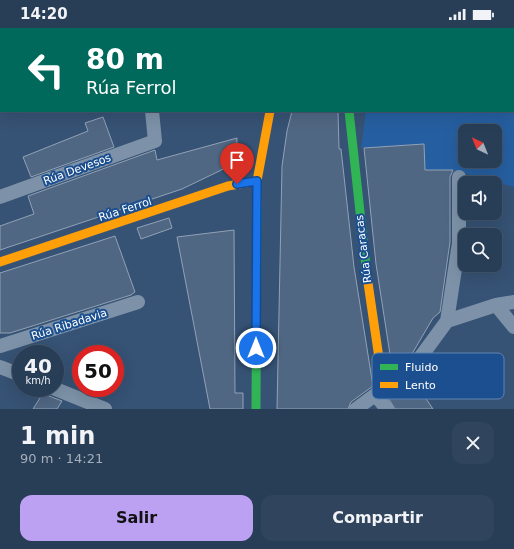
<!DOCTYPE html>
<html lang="es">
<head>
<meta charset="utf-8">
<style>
  :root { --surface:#283e57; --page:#30455d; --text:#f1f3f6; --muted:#a5aeba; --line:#44576d; --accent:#bca0f2 }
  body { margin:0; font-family:"DejaVu Sans",sans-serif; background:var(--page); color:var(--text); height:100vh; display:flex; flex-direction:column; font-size:15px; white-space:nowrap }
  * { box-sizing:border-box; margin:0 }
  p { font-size:13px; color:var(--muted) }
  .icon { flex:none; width:22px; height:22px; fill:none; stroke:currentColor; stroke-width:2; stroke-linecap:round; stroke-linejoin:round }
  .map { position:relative; height:381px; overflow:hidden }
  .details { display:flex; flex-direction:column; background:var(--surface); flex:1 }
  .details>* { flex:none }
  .top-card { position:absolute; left:0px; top:0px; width:514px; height:84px; box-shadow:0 4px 16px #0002,0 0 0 1px var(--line); background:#00695c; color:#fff; overflow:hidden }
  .needle { width:26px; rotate:317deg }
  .fabs { position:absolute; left:458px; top:96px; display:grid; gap:8px }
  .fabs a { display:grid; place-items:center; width:44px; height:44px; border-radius:8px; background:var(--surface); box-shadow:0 4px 16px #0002,0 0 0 1px var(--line); font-size:20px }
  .speed { position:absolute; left:12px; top:317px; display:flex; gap:8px; font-size:20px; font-weight:700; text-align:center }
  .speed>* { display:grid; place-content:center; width:52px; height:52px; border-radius:50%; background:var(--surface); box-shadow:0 4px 16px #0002,0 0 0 1px var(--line); line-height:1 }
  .speed small { font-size:10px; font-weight:400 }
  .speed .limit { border:6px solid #d22; background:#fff; color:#111 }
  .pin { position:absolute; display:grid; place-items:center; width:34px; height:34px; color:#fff; margin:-41px -17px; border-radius:50% 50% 50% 0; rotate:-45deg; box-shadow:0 0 4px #0007 }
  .pin .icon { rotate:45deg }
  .me { position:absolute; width:44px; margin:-22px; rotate:0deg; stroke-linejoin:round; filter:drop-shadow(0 0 3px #0008) }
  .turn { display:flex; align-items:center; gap:14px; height:84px; padding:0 20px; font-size:18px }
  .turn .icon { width:52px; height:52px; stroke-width:2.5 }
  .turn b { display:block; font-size:28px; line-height:34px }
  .round { display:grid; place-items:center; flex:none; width:42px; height:42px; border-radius:12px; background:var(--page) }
  .overview { display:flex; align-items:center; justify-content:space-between; height:68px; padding:0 20px }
  h1 { font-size:24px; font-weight:700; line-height:30px }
  .cta { display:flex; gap:8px; margin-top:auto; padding:8px 20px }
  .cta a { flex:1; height:46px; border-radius:12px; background:var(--accent); color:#111; font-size:16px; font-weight:700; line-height:46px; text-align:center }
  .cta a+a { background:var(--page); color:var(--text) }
  .status { display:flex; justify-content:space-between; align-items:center; height:28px; padding:0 20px; background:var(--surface); direction:ltr }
  .status svg { height:11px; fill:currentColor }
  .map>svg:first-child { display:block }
  .green { fill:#265fa1; fill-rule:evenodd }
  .building { fill:#506783; stroke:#92a2b6 }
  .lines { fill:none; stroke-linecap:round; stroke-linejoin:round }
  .street { stroke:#7d92a8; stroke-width:14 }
  .fast { stroke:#30b455; stroke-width:9 }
  .slow { stroke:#ff9f0a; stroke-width:9 }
  .route-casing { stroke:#114b97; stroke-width:10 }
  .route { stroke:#1a73e8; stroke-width:7 }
  .labels { text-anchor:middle; stroke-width:4; stroke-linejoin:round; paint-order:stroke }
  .street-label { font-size:11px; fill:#fff; stroke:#1b4f8f }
  .key { fill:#1b4f8f; stroke:#5f84b1; stroke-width:1 }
  .key-label { font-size:11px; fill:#fff }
</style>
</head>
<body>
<div class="status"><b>14:20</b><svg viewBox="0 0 49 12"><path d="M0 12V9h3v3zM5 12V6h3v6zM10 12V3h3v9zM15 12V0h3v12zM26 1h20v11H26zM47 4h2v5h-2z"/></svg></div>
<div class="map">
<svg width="514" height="381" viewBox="0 0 514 381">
  <rect width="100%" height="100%" fill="#365274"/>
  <path class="green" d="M388 0H514V159L453 142H425L424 116 361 120 366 83H513V1ZM465 103H495V133H465Z"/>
  <path class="building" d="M292 83H338L339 121H341L354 239 373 358 351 374 348 381H277L282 138 287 103Z
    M103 89 114 119 31 149 23 129 88 103 85 95Z
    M237 110 236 135 182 161 0 222V198L34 186 28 168 155 122 157 132Z
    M424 116 425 142H453L450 149V214L440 284 433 290 409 331 396 340 391 333 376 236 364 120Z
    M169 190 172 200 141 211 137 200Z
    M234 202 235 365H243V381H210L177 209Z
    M115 208 135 264 131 267 10 305H0V245Z
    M412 350 433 381H395L387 368 399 363 403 357Z
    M45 362 49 368 62 373 57 381H33Z"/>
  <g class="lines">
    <path class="street" d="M149 1V0
      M371 1 372 0
      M0 169 155 113 152 83
      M496 277 514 299
      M447 293 459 215V149
      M0 318 138 274
      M0 339 21 347
      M53 360 105 381
      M376 368 387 381
      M356 381 414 338 447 293 496 277 514 274"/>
    <path class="fast" d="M293 1 294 0
      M349 83 367 248
      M256 381 257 180"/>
    <path class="slow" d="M257 180V153L270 83
      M0 234 228 158 257 153
      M367 248 380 337 392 354"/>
  </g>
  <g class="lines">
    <g class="route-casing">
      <path id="route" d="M237 156 257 153 256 320"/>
    </g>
    <use href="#route" class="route"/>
  </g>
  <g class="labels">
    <g class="street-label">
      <text transform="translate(77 141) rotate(-20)" y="4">Rúa Devesos</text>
      <text transform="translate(125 181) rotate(-18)" y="4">Rúa Ferrol</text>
      <text transform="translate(363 221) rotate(-97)" y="4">Rúa Caracas</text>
      <text transform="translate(69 296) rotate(-18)" y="4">Rúa Ribadavia</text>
    </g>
  </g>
  <rect x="372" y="325" width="132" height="46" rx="6" class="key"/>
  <rect x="380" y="336" width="18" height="6" fill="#30b455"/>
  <rect x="380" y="354" width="18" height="6" fill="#ff9f0a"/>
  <g class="key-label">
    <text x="405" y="343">Fluido</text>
    <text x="405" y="361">Lento</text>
  </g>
</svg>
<div class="fabs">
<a><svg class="needle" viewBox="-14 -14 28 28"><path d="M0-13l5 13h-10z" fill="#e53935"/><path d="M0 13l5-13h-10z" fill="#a5aeba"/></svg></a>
<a><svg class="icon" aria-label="sound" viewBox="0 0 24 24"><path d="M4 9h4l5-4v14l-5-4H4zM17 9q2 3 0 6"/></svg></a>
<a><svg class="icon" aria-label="search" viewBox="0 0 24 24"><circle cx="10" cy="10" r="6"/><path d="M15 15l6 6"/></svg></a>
</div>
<div class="speed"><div>40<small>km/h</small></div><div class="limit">50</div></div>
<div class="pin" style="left:237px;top:156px;background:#d93025"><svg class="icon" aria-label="arrive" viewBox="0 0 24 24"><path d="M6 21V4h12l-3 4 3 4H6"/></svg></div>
<svg class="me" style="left:256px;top:320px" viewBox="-20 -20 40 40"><circle r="17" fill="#1a73e8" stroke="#fff" stroke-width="3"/><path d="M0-11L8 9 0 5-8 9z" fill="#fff"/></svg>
<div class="top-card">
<div class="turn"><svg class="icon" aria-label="left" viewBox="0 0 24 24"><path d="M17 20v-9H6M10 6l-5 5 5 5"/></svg><div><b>80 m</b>Rúa Ferrol</div></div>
</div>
</div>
<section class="details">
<div class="overview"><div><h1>1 min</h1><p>90 m · 14:21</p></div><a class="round"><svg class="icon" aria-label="close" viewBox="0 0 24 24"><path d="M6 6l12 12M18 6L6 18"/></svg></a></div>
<div class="cta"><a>Salir</a><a>Compartir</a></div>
</section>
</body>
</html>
